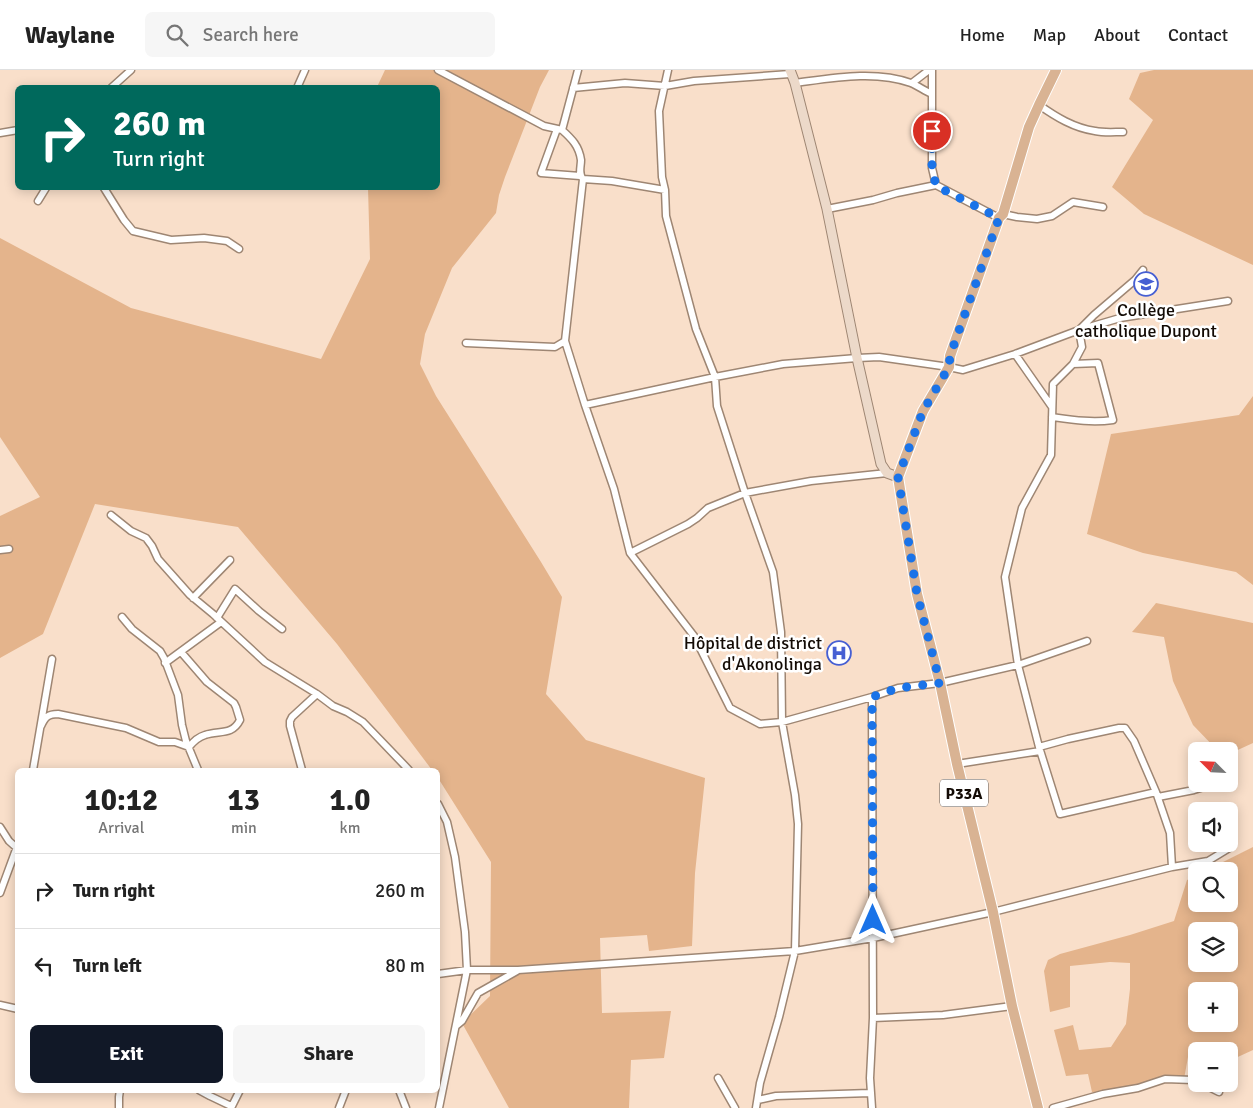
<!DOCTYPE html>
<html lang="en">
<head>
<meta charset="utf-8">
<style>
  :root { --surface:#fff; --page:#f6f6f6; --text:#222; --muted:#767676; --line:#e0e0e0; --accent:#111827 }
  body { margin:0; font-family:Signika,sans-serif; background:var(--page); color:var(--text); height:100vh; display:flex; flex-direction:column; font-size:19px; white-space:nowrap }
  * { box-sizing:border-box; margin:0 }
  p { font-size:16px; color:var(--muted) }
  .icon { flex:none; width:28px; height:28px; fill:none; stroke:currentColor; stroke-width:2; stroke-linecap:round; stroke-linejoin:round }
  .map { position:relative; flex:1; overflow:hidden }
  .sheet { position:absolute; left:15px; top:698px; width:425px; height:325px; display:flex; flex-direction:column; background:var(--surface); border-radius:8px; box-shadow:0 2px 12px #0003 }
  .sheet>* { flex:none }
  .hud { position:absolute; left:15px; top:15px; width:425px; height:105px; border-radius:8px; box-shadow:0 2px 12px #0003; background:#00695c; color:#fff; overflow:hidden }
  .needle { width:32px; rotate:294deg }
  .fabs { position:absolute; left:1188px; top:672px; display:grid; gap:10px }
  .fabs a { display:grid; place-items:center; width:50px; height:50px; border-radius:8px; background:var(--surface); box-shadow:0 2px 12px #0003; font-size:25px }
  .pin { position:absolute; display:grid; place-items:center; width:42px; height:42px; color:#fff; margin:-21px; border:2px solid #fff; border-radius:50%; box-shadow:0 1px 5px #0007 }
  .me { position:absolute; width:55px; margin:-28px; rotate:0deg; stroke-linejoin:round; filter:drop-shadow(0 0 4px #0008) }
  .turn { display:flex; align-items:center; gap:18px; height:105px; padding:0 15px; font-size:22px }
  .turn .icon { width:65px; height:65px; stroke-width:2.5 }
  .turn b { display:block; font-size:35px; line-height:42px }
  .eta { display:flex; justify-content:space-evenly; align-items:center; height:85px; text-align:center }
  .eta b { font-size:30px; font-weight:700; line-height:35px }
  .action { display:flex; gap:10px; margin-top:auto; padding:10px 15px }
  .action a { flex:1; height:58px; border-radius:8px; background:var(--accent); color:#fff; font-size:20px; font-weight:700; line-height:58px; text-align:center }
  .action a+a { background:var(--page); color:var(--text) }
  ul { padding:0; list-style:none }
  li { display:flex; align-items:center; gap:15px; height:75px; padding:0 15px; border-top:1px solid var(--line) }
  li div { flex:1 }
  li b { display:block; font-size:19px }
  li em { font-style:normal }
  header { display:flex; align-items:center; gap:30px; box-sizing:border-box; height:70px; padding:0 25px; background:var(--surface); border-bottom:1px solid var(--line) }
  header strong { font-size:24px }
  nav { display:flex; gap:28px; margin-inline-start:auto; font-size:18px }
  .search { width:350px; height:45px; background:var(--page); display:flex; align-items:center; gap:12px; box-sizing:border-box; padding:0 18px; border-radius:8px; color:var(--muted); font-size:19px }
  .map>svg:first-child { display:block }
  .green { fill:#e4b48c; fill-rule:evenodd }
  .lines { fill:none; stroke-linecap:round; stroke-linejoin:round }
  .street-casing { stroke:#9e8673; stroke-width:9 }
  .secondary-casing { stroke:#9e8673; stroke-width:11 }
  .primary-casing { stroke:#fff; stroke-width:12 }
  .street { stroke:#fff; stroke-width:6 }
  .secondary { stroke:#ecd9c9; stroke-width:9 }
  .primary { stroke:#d9b393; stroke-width:10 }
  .route { stroke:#1a73e8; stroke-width:9; stroke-dasharray:0 16.2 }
  .labels { text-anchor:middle; stroke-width:5; stroke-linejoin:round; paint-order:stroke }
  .shield { fill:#fff; stroke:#5a5450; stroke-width:1 }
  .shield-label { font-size:16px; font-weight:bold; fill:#130b05 }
  .poi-label { font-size:18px; fill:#130b05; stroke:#fff }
</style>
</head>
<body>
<header>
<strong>Waylane</strong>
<div class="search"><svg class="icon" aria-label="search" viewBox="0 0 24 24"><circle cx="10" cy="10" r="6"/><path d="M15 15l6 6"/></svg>Search here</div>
<nav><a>Home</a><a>Map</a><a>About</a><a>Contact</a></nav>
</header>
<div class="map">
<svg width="1253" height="1038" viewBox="0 0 1253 1038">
  <rect width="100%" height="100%" fill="#f9dfca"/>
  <path class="green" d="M385 0H549L540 17 505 107 499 125 496 143 452 198 425 264 420 294 436 326 541 492 562 527 546 624 586 670 705 708 695 803 692 876 649 881 647 865 600 868 602 943 671 941 664 988 631 990 629 1038H509L462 953 490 926 491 792 438 708V700H432L337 574 238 457 95 434 43 564 0 588V446L40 427 0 367V168L131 238 321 289 370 189 368 118H438V18L377 17Z
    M1154 0H1253V195L1144 144 1112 117 1153 50 1129 29 1140 3Z
    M1253 326V515L1236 502 1143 483 1087 464 1111 364 1239 345Z
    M1156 533 1253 553V673L1229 684V681H1218L1193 655 1173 611 1164 567 1132 562 1139 554Z
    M1253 777V980L1229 991V981H1196V990L1188 987 1184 1009H1165L1103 1024 1092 1022 1088 1004 1066 1006 1054 960 1073 955 1079 980 1111 977 1126 954 1130 919V893L1110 892 1070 896V937L1050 942 1044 901 1048 890 1060 884 1130 865 1174 851 1187 810 1196 806V834H1229V801H1205ZM1196 861H1229V894H1196ZM1196 921H1229V954H1196Z"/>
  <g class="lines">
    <g class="street-casing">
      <path id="street" d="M438 0 544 56 562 60
        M578 0 562 60C572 69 579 76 581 90 581 97 578 104 583 109L565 271 585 335
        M668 0 659 41 662 107 665 120 666 146 696 259 715 307 717 336 745 423 773 502 781 562 782 652 795 725 798 754 795 881 779 947 760 1013 756 1038
        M932 0V98L936 115
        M795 13C833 8 875 0 911 13 918 16 925 21 932 24
        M912 13 929 0
        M111 18 131 0
        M297 18 305 0
        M573 18 625 13 665 16 694 11 790 4
        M1039 35C1056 47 1074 58 1095 61 1104 63 1114 62 1123 62
        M557 59 541 103 580 106
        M0 63 18 60
        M583 109 612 111 665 120
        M104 118 124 150 133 161 171 170 204 168 227 171 239 179
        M38 131 46 118
        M827 139 873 130 897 123 936 115 999 148
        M1003 144 1017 147 1037 149 1052 146 1073 132 1103 137
        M1143 200 1135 210 1094 245 1079 260 1082 277 1073 294 1053 314 1051 385 1022 438 1005 507 1018 595 1039 677 1060 744 1156 722
        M466 273 555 277 565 271
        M1015 284 1052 337
        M1052 347C1073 350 1092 353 1113 350L1098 293 1073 294
        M111 445 131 461 146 468 152 476 158 489 190 525 213 544 265 592 317 624 333 636 347 642 363 652 409 700
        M0 480 9 479
        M630 483 688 454 697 448 708 438 745 423 811 411 887 403
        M193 528 230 490
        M122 547 132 559 160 581 164 588 178 625 182 655 186 671 198 700
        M217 548 235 519 259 541 282 559
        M1087 571 1018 595 940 613 898 618 872 627 782 652 760 654 730 638 694 566 630 483 614 419 585 335 715 307 783 294 857 288 879 287 949 297 963 300 1015 284 1079 260 1120 248 1228 231
        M165 593 221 552
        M872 627 873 948 870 1008 872 1038
        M41 656C45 647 48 644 58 644L126 658 159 672H175L189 677C193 672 198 667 205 665 219 660 232 666 240 650L236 637 234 633 207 612 181 582
        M1039 677 1068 669 1119 658H1125L1134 671 1156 722 1170 763 1172 797
        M957 694 1040 681
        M33 700 52 589
        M302 700 290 656V651L292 647 317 624
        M1158 727 1194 720 1214 714
        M438 734 447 752 455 787 465 862 467 900 439 1038
        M0 757 9 771 18 779
        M0 823 18 774
        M438 904 467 900H518L795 881 873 868 993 842 1172 797 1208 791 1231 777
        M0 935 18 939
        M873 948 943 945 1012 936
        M456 956 462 951 478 923 517 901
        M718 1008 735 1038
        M1203 1014 1219 1022
        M199 1020 210 1026 231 1036
        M399 1020 406 1038
        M758 1030 776 1026 870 1023
        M119 1038V1027L120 1020
        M231 1038 240 1020
        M339 1038 346 1020
        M1053 1038 1103 1024 1138 1018 1165 1009 1193 1010 1196 1011"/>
    </g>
    <g class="secondary-casing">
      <path id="secondary" d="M790 0 795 13 827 139 857 288 881 394 887 403 898 407"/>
    </g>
    <g class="primary-casing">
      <path id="primary" d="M1038 1038 1012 936 993 842 957 694 940 613 917 524 898 407 923 341 949 297 950 286 999 148 1003 144 1029 57 1039 35 1056 0"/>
    </g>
    <use href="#street" class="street"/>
    <use href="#secondary" class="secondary"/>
    <use href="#primary" class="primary"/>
  </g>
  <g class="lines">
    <path class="route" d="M873 850 872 627 898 618 940 613 917 524 898 407 923 341 949 297 950 286 999 148 936 116 932 98V61"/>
  </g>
  <defs>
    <g id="school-ring" transform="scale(1.25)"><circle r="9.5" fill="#fff" stroke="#465fd3" stroke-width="1.5"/><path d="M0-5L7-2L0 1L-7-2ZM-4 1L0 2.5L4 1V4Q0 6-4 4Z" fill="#465fd3"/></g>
    <g id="hospital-ring" transform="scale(1.25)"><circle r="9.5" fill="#fff" stroke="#465fd3" stroke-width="1.5"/><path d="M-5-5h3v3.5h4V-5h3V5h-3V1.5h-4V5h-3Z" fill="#465fd3"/></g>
  </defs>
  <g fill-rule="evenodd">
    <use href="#school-ring" x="1146" y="214"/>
    <use href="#hospital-ring" x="839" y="583"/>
  </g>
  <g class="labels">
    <rect class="shield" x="940" y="709.5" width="48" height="27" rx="4"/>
    <g class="shield-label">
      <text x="964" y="729">P33A</text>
    </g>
    <g class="poi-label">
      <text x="1146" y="246">Collège<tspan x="1146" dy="21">catholique Dupont</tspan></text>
      <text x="822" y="579" text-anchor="end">Hôpital de district<tspan x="822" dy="21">d'Akonolinga</tspan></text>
    </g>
  </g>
</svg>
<div class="fabs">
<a><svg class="needle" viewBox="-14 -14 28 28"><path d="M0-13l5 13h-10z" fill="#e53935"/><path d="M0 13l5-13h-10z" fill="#767676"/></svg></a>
<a><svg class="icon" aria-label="sound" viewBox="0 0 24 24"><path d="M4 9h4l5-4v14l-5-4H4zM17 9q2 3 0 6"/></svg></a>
<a><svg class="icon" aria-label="search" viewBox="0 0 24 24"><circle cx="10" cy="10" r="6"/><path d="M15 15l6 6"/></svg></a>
<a><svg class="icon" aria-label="layers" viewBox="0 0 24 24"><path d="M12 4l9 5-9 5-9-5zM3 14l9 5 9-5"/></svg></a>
<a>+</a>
<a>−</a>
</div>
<div class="pin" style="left:932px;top:61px;background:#d93025"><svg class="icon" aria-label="arrive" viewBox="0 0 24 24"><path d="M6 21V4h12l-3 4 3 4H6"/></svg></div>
<svg class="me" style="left:873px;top:850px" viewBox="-20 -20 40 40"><path d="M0-17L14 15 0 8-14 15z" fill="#1a73e8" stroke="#fff" stroke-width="4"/></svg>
<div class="hud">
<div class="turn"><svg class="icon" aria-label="right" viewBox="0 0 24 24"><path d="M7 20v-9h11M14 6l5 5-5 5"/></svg><div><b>260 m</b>Turn right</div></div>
</div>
<section class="sheet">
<div class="eta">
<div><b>10:12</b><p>Arrival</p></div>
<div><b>13</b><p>min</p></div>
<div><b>1.0</b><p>km</p></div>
</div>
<ul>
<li><svg class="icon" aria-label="right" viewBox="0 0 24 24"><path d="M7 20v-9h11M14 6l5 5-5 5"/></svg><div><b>Turn right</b></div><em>260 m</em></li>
<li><svg class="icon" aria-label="left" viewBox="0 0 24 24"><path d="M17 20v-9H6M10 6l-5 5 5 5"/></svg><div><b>Turn left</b></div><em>80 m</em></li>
</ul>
<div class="action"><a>Exit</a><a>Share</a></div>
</section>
</div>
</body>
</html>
